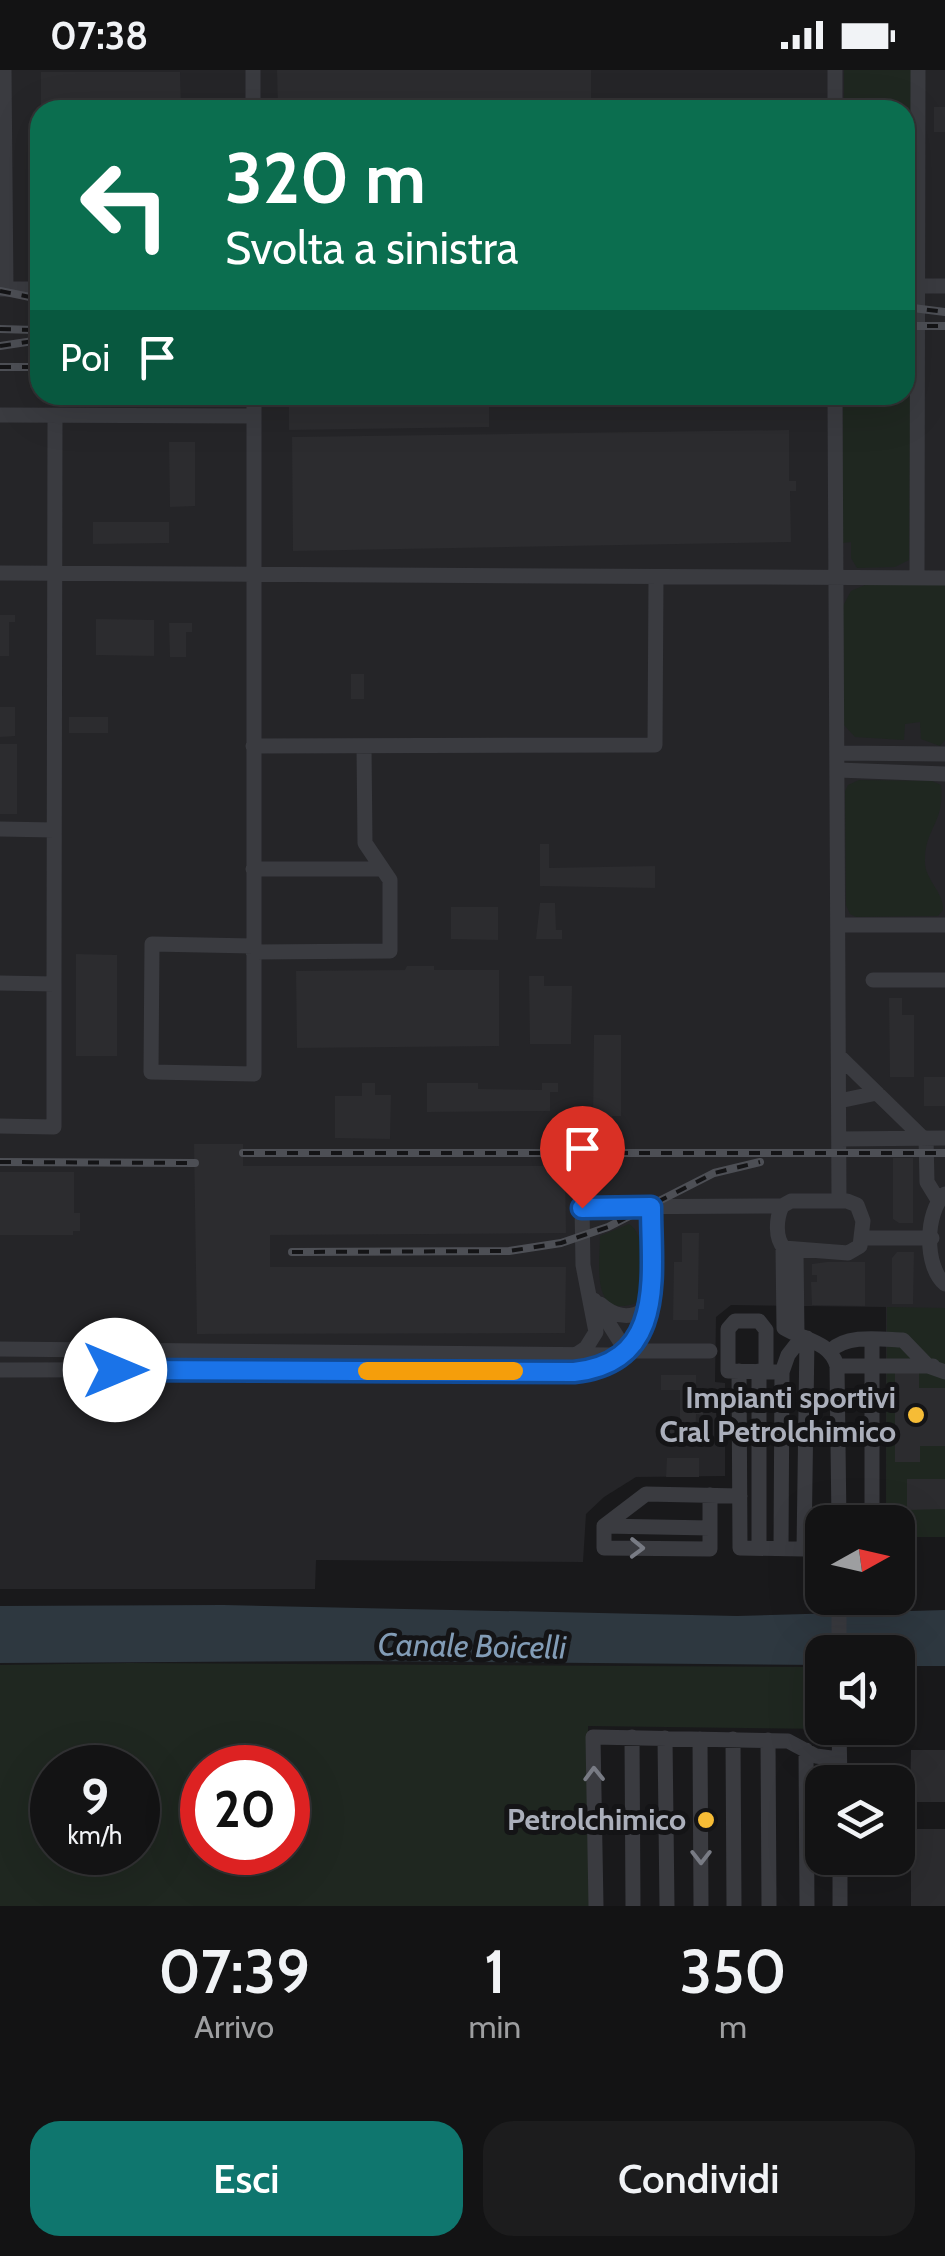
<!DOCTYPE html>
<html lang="it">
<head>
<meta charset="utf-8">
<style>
  :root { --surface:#131314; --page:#1c1c1d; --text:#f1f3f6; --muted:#9d9ea0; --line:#323234; --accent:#0f766e }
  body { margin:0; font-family:Cabin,sans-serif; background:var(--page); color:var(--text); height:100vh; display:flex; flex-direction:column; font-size:38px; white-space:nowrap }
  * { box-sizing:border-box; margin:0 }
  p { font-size:32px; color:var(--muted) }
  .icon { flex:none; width:55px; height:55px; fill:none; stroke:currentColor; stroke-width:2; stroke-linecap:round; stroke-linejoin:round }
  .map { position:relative; height:1836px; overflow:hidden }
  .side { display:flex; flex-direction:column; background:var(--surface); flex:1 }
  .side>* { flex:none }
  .banner { position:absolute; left:30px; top:30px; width:885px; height:305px; border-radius:30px; box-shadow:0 10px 40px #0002,0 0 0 2px var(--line); background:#0b6e4f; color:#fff; overflow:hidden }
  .needle { width:65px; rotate:82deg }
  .buttons { position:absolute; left:805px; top:1435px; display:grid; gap:20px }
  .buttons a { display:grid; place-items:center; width:110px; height:110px; border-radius:20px; background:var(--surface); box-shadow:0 10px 40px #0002,0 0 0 2px var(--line); font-size:50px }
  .speed { position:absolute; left:30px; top:1675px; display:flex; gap:20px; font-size:50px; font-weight:700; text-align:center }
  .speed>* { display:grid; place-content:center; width:130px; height:130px; border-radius:50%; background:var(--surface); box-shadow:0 10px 40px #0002,0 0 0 2px var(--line); line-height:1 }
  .speed small { font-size:25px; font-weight:400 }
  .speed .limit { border:15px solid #d22; background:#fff; color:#111 }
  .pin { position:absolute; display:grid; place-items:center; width:85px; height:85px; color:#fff; margin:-102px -42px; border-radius:50% 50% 50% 0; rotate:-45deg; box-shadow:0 0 10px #0007 }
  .pin .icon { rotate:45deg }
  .me { position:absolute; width:110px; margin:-55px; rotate:90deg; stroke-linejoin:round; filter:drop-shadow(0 0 8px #0008) }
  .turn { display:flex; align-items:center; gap:35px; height:210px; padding:0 30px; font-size:45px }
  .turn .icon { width:130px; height:130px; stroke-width:2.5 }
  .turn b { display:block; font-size:70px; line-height:85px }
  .then { display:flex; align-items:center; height:95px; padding:0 30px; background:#0003; gap:20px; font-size:38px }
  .eta { display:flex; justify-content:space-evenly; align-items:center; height:170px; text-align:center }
  .eta b { font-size:60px; font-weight:600; line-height:70px }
  .button { display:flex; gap:20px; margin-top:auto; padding:20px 30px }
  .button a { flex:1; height:115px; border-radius:30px; background:var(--accent); color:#fff; font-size:40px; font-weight:600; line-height:115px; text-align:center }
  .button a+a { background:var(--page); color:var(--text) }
  .status { display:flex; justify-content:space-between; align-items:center; height:70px; padding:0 50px; background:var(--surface); direction:ltr }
  .status svg { height:28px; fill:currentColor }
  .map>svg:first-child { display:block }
  .built { fill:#252528; fill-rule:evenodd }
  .green { fill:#1f2720; fill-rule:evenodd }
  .water { fill:#2e3840 }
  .building { fill:#2c2c2f }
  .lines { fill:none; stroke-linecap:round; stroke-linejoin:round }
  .minor { stroke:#3a3b40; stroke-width:15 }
  .rail-casing { stroke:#4d4f55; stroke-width:8 }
  .rail { stroke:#141416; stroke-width:4; stroke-dasharray:11; stroke-linecap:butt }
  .oneway { stroke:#787b84 }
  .route-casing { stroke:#114b97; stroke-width:25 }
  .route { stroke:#1a73e8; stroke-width:18 }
  .slow { stroke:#f59e0b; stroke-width:18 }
  .poi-dot { fill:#f6bc36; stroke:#141416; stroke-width:4 }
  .labels { text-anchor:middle; stroke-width:10; stroke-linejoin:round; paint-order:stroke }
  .poi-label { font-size:30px; font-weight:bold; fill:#abafbb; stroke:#141416; text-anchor:end }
  .water-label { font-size:32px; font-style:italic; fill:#829cb6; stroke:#141416 }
</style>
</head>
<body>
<div class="status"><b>07:38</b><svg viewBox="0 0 49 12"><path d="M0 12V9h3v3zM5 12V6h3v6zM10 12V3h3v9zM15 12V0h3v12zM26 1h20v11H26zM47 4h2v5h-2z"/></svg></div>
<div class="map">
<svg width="945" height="1836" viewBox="0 0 945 1836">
  <rect width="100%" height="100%" fill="#19191b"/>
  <path class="built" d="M0 0H945V1467H898V1452H886V1237L731 1235 716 1247 715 1312 725 1313V1406L636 1407 604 1427 586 1444 583 1492 316 1490 315 1519H0ZM40 40H905V325H40Z"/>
  <path class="green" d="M844 0H911L912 200 905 209V40H844Z
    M905 230 911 243 909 490 895 497 857 498 851 488V472L842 473 843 325H905Z
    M865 515H945V670L940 676 921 669 920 652 905 654 904 670 855 667 844 655 843 536 851 521Z
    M859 710 932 711 941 715C945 753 925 758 925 790 924 810 944 821 943 840L938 846 856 847 850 844 846 835 845 721 848 715Z
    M629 1154C647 1165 649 1217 636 1233 590 1250 600 1193 600 1166Z
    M887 1237 945 1238V1467H898V1452H886Z
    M128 1593 822 1597V1658L829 1659 588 1656 591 1836H0V1595ZM52 1698H138V1782H52ZM202 1698H288V1782H202Z"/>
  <path class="water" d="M223 1535 737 1546 945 1540V1596H898V1582H822V1595L368 1591 0 1593V1536Z"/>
  <path class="building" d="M277 0H591V40H278Z
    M41 2H180L181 40 41 38Z
    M934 37H945V62H934Z
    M289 325H489V357L289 360Z
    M789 360V411H796V421H790L791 472 293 481 292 367Z
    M169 372H195V436L170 437Z
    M93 452H169V473L93 474Z
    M0 545H15V552H9V586H0Z
    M96 549 154 550V586L96 585Z
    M169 553H192V562H186V587H170Z
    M351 604H364V629H351Z
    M0 637H15V666L0 667Z
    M69 647H108V663H69Z
    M0 674H17V744H0Z
    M540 774H549V798L655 796V818L540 816Z
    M540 833H555L556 860H562V869H536Z
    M451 837H498V870L451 869Z
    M76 884 117 885V986H76Z
    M407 896H434V900H499V976L297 978 296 901 405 900Z
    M529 906H544V916H572L571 974H530Z
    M889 928H902V945H914V1007H890Z
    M594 965H621V1046H612V1054H593Z
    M924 1007H945V1036H924Z
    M362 1013H375V1025H391L390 1069 335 1068V1026H362Z
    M427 1013H478V1019L542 1020V1013H558V1022H550V1041L427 1042Z
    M194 1074H243V1096H565L566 1163 270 1165V1197H566L565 1263 197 1264Z
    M893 1088H913V1153H899L893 1149Z
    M0 1102H74V1143H80V1161H73V1165H0Z
    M682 1163H699L698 1229H704V1239H698V1250H673L674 1192H682Z
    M897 1182H914L913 1234H892V1188Z
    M827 1192H865V1236L812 1235 811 1212H817V1205H812V1194Z
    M895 1300H919V1318H945V1376H920V1392H895Z
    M661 1305H696V1320H703V1345L696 1344 695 1373H663V1352H680V1320H661Z
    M667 1388H699V1407H666Z
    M907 1409H945V1439L907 1440Z
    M911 1680H945V1732H910Z
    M911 1759H945V1836H911Z"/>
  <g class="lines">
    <path class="minor" d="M4 0 6 219
      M253 0V40
      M835 0V40
      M905 216H945
      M0 219H40
      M835 325 839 1131
      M0 345 254 346
      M0 503 945 508
      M917 508 918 0
      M253 676 655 675 656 507
      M838 683 945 684
      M838 700 945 704
      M0 759 54 760
      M253 799H382
      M839 855H945
      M253 876 152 874 151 1002 254 1004V325
      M253 882 390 881V810L365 773 364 676
      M873 910H945
      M0 913 54 914V1057L0 1056
      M54 914 55 346
      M839 986 923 1068
      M839 1031 877 1023
      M926 1068 927 1112 938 1130
      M839 1069 945 1068
      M945 1124C925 1141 924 1197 945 1214
      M791 1131H847L857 1135 863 1151 860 1176 848 1183 784 1178C775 1168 776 1149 782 1136Z
      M863 1168H932
      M783 1177 784 1258C803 1270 830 1271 837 1296L839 1452
      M796 1182 797 1265
      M594 1230 626 1281
      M600 1234C614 1246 628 1250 644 1240L650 1229
      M0 1279 610 1285 626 1281H710
      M830 1281C847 1264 879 1269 903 1270L928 1296 945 1302
      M577 1284 586 1278 596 1262 583 1195 582 1137 782 1136
      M837 1296H933
      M0 1300 589 1299C667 1276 651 1202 651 1137
      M739 1301 740 1478 804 1479 807 1268
      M766 1301V1260L759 1251H735L728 1259V1301L782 1302 781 1479
      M782 1302 788 1285 802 1267
      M710 1425V1479L604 1478V1456L646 1424 740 1426
      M872 1452V1270
      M604 1456 710 1458
      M759 1478V1301
      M839 1528V1582
      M839 1658 840 1712
      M632 1667 633 1836
      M665 1668 667 1836
      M700 1669 701 1836
      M733 1669 734 1836
      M768 1670 769 1836
      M806 1680 807 1836
      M840 1788V1836
      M596 1836 593 1667 788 1671 816 1686 839 1689"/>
    <g class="rail-casing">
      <path id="rail" d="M0 221 40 229
        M905 237 945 242
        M905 256H945
        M0 259 35 260
        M0 276 40 270
        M0 297H40
        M243 1083H945
        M0 1092 195 1093
        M292 1182 509 1181 561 1173 608 1157 714 1103 760 1092"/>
    </g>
    <use href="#rail" class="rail"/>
  </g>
  <defs><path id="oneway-chevron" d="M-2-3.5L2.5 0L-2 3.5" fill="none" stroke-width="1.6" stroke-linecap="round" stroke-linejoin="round" transform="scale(2.5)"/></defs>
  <g class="oneway">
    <use href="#oneway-chevron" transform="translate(637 1478) rotate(1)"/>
    <use href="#oneway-chevron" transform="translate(594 1704) rotate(-91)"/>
    <use href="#oneway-chevron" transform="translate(701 1787) rotate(90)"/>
  </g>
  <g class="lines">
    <g class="route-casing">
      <path id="route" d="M115 1300 574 1302C667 1292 651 1205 651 1137L582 1138"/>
    </g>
    <use href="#route" class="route"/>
    <path class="slow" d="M367 1301H514"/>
  </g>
  <g class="poi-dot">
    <circle cx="916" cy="1345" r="10"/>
    <circle cx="706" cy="1750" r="10"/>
  </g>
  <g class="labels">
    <g class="poi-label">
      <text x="896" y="1338">Impianti sportivi<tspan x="896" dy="34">Cral Petrolchimico</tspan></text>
      <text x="686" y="1760">Petrolchimico</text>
    </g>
    <g class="water-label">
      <text transform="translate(472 1576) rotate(1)" y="11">Canale Boicelli</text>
    </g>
  </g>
</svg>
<div class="buttons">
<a><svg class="needle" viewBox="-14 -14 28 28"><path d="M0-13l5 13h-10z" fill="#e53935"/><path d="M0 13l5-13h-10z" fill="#9d9ea0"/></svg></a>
<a><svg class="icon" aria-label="sound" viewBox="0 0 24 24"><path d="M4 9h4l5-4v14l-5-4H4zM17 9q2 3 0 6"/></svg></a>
<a><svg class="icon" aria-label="layers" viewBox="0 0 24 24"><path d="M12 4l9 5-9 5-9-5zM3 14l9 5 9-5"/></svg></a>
</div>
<div class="speed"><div>9<small>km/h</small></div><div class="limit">20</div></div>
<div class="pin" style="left:582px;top:1138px;background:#d93025"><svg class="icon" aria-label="arrive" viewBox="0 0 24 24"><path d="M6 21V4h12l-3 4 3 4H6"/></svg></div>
<svg class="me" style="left:115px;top:1300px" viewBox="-20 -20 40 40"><circle r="19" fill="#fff"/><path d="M0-13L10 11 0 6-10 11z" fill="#1a73e8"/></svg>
<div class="banner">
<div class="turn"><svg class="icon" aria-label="left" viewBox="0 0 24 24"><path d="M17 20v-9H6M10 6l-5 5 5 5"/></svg><div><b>320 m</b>Svolta a sinistra</div></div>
<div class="then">Poi<svg class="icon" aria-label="arrive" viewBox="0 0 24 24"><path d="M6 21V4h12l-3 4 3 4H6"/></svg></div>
</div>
</div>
<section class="side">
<div class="eta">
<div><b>07:39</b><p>Arrivo</p></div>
<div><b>1</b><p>min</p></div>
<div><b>350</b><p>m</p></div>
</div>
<div class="button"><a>Esci</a><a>Condividi</a></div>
</section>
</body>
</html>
